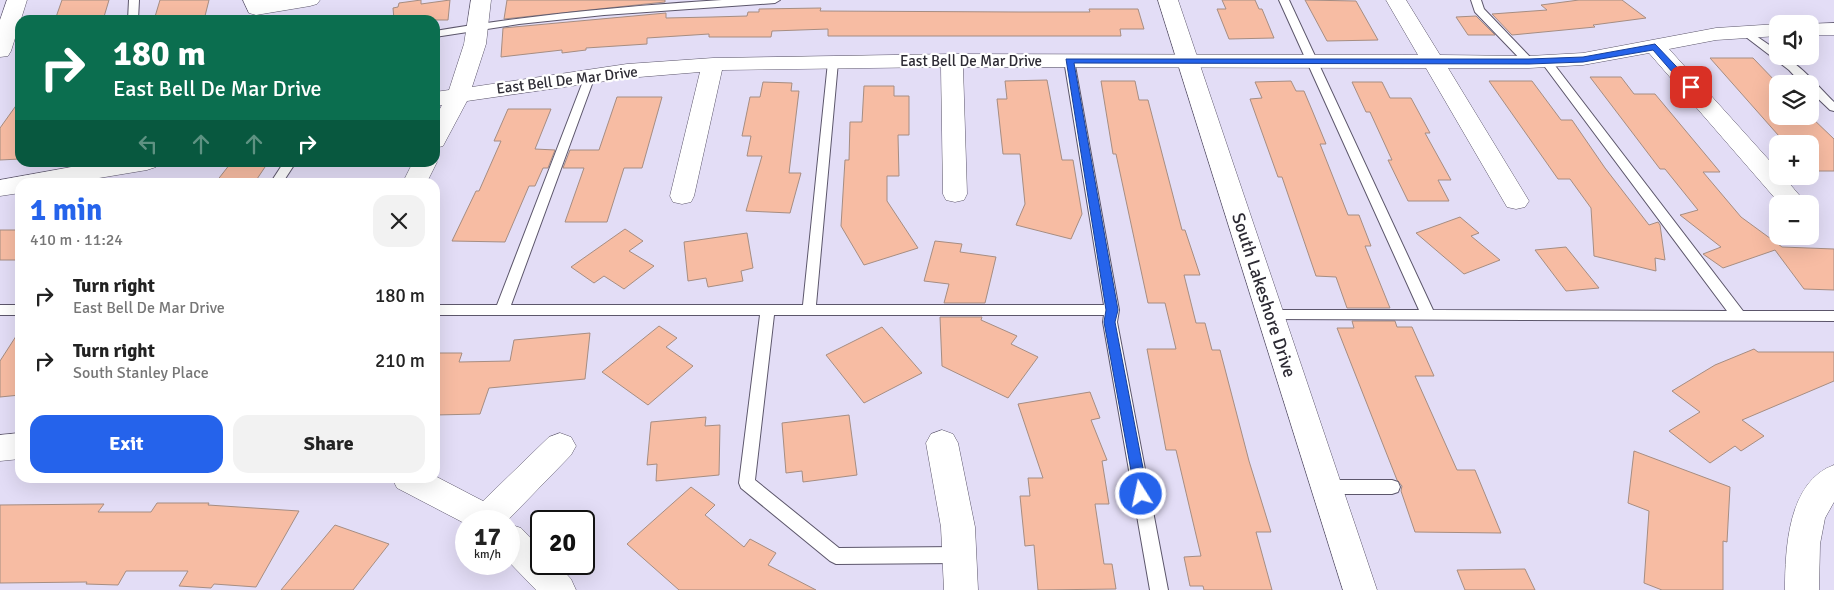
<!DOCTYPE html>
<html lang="en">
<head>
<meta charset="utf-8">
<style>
  :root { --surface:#fff; --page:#f2f2f2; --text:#222; --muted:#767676; --accent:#2563eb }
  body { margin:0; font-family:Signika,sans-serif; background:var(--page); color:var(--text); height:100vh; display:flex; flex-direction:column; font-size:19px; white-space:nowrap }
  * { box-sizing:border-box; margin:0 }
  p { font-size:16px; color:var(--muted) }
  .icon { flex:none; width:28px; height:28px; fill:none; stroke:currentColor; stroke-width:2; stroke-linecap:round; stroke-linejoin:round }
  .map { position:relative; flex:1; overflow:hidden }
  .side { position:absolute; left:15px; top:178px; width:425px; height:305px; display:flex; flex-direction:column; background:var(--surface); border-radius:15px; box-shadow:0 5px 20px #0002 }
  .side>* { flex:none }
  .hud { position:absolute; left:15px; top:15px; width:425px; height:152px; border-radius:15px; box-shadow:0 5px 20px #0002; background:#0b6e4f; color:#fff; overflow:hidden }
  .controls { position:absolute; left:1769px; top:15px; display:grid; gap:10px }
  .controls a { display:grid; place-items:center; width:50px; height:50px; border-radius:10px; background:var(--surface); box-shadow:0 5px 20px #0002; font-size:25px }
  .speed { position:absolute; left:455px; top:510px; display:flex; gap:10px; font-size:25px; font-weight:700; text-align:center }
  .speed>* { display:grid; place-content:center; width:65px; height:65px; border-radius:50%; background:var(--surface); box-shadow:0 5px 20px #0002; line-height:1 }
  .speed small { font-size:12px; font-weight:400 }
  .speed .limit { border:2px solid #111; border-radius:8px; background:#fff; color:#111 }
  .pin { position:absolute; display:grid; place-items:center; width:42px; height:42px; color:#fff; margin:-21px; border-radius:10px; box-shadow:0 2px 8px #0006 }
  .me { position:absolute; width:55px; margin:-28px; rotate:350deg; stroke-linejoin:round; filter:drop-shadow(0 0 4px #0008) }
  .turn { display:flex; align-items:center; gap:18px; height:105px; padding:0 15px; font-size:22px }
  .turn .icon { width:65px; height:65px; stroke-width:2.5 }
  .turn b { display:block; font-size:35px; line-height:42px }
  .lanes { display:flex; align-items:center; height:48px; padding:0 15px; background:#0003; justify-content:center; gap:25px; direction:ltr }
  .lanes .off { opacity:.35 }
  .round { display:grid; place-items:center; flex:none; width:52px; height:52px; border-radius:15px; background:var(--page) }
  .headline { display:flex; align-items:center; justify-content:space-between; height:85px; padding:0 15px }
  h1 { font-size:30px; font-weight:700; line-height:38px; color:var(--accent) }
  .primary-button { display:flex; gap:10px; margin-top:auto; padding:10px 15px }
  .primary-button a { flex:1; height:58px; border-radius:15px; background:var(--accent); color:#fff; font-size:20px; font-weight:700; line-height:58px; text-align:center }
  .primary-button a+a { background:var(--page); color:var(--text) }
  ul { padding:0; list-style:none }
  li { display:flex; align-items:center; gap:15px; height:65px; padding:0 15px }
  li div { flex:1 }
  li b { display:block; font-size:19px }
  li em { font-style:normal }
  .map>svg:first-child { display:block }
  .building { fill:#f7bca3; stroke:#a68d82 }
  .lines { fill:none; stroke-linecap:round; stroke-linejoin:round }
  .lane-casing { stroke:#5c566b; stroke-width:2 }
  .street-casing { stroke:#5c566b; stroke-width:1 }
  .secondary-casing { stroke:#5c566b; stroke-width:1 }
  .lane { fill:#fff; fill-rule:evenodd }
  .street { fill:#fff; fill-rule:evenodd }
  .secondary { fill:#fff; fill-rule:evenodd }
  .route { fill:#2563eb; stroke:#184099 }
  .labels { text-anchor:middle; stroke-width:4.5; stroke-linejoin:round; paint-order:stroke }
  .far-street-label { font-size:15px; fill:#2d2b34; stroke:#fff }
  .street-label { font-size:18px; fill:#2d2b34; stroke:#fff }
</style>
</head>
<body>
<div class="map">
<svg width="1834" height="590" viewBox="0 0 1834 590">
  <rect width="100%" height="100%" fill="#e3ddf6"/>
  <path class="building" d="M62 0H109L103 20H55Z
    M160 0H209L204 20H154Z
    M421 0V4L450 0 448 20H394L393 8 398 7 399 3Z
    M507 0H665V2L504 19Z
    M1222 0H1255L1259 9H1262L1274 38 1229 39 1217 9H1226Z
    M1305 0 1356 1 1378 40 1327 41Z
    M1579 0H1622L1646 18 1593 25 1595 27 1512 35 1492 14 1547 10 1541 5Z
    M821 8 820 11 1019 12H1090L1089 9H1138L1144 29H1120L1121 36H828V29L772 31 771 37H709V34L647 38V44L586 48V50L562 53V50L501 57 503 28 666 13V18L712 17 747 16 748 12H759V9Z
    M1476 16 1495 35H1468L1456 17Z
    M1710 58H1753L1778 84V116H1807L1810 119V116L1834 139V171H1810V144H1786Z
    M1590 77H1621L1634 94H1655L1720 172H1703L1741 217 1782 247 1834 249V290L1804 289 1775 250 1723 268 1703 254 1721 247 1680 215 1698 210 1665 169H1660Z
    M1047 80 1062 160H1073L1082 214 1071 239 1016 225 1025 204 1020 154H1003L997 99H1007L1005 81Z
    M1101 81H1135L1139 100H1148L1182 230H1185L1200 275H1184L1196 323H1205L1212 350H1220L1249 461 1271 532H1256L1272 590H1204L1203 586H1190L1184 557 1201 556 1176 450H1166L1147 349H1176L1165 303H1148L1116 154H1113Z
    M1291 81 1296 91H1304L1312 110 1326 144H1320L1348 215H1359L1371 246H1365L1390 308H1347L1336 277 1316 276 1282 177H1278L1250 99 1262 98 1255 82Z
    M1489 81H1532L1561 120H1572L1605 168 1649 225 1658 222 1660 225 1665 260 1655 258 1656 271 1594 256 1591 208 1570 179H1558Z
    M763 82 792 83 791 91H799L789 173H801L790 213 746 211 762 156H747L751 136H742L750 97H760Z
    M1352 82H1382L1390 98H1411L1430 133H1425L1451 180H1438L1449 201H1408L1388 160H1392L1370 112H1366Z
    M864 86H894V96H909V135H898L899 176H887V201L918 248 864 265 841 226 845 160H849L850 122H862Z
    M617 97H662L642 168H624L607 222H565L584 168H563L570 150H599Z
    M20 100V159L0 160V128Z
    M508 109H551L535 149 555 150 548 168H543L535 186H529L505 242 452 241 476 191H479L501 141H494Z
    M230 164H267L255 182H216Z
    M1460 217 1479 233 1471 236 1500 260 1464 274 1416 233Z
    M625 229 643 241 629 251 654 266 624 289 604 276 594 283 571 267Z
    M0 230H20V260H0Z
    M747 233 753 268 741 271 743 281 708 287 706 278 688 281 684 242Z
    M935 241 962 244 960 252 996 257 985 303H944L949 284 924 281Z
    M1566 247 1582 267 1599 288 1566 291 1535 250Z
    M940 317H982L981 320 1017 336 1011 344 1038 357 1008 398 942 366Z
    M1352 321H1395L1397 327H1412L1434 376H1415L1457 470H1475L1501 533 1415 532 1401 491 1402 486 1397 480 1337 328H1354Z
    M659 326 677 338 666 347 693 366 648 405 602 372Z
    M882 327 922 373 864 403 826 355Z
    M20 330V395L0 397V361Z
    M590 333 585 379 489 388 480 414 435 415V353H462L459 362 510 361 514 340Z
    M1754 349 1758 352H1834V381L1742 420 1764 436 1741 451 1735 446 1710 463 1669 431 1700 412 1672 391 1715 365Z
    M1090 392 1100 418 1091 420 1107 460 1102 461 1109 504H1095L1104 564H1112L1116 589 1038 590 1034 545 1025 546 1020 496H1030L1028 478H1043L1018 404Z
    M849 415 857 475 803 482 802 471 786 473 782 423Z
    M706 417 705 426 720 425 719 475 656 481 657 464 647 465 651 422Z
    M1634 451 1730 487 1727 542 1723 541V590H1662L1644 583 1649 511 1628 503Z
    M691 487 715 505 705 515 744 547 750 539 776 553 768 565 816 590H679L627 544Z
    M157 503H209L208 505 299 511 256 587 214 584 211 588 179 586 188 571H126L118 585 86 584 87 582 0 583V505L104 504 98 512H151Z
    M335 525 389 544 353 590H281Z
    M1525 569 1535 590H1465L1457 570Z"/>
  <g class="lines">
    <g class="lane-casing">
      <path id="lane" d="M129 0H139L138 20H128Z
        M722 0H780L775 3 604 15 519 24 435 37V31C530 15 626 6 722 0Z
        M1279 0H1289L1433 310 1727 311 1542 63 1541 61 1546 58 1550 59 1743 311H1834V321L1266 319 1264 315 1266 311 1271 310H1419Z
        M1471 0H1481L1484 9 1533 60V64H1525L1475 12Z
        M1746 29 1778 51V56C1794 56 1821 90 1834 102V111L1830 110 1810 91V84H1802L1789 70 1742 34V30Z
        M1069 57 1074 60 1119 310 1117 322 1168 590H1150L1103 322 1104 315H774L755 480 839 548 959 547 965 550 968 555 965 560 959 563 836 564 830 561 741 488 739 483 760 315H435V305H497L585 76 590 73 595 76 511 305H803L828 62 833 59 838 62 816 305H1104L1064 60Z
        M284 162H296L283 182H271Z
        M0 305H20V315H0Z
        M1326 480H1392L1398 482 1400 487 1398 492 1392 494H1326L1320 492 1318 487 1320 482Z"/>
    </g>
    <g class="street-casing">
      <path id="street" d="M7 0H27L11 51 8 56 0 57V20Z
        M243 0H320L317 4 310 6 256 15 249 13Z
        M471 0H491L486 44 472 87 627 64 713 58 952 54 1418 55 1386 0H1406L1440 55 1529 56 1583 53 1716 28 1778 24V36L1716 40 1669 49 1778 170V176H1783L1806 203 1780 204 1649 53 1583 65 1529 68H1448L1529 201 1525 207 1516 209 1507 207 1426 68 963 67 967 194 964 200 955 202 946 200 943 194 941 67 722 70 694 196 691 202 682 204 673 202 670 196 700 72 627 78 467 101 443 146 435 148V118L442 105 435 106V92L449 90 464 44Z
        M1834 23V35H1810V24H1806Z
        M435 159 437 162 427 182H403L413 162H435Z
        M99 162H159L156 167 147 170 75 182H20V193L0 196V180Z
        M942 430 953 434 958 443 975 527 978 590H944L941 527 926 443 931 434Z
        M20 433V459L0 461V435Z
        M560 433 571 437 576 446 571 455 507 521H466V524L397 488 392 478 435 476 483 501 549 437Z
        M1834 465V502L1825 518 1820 544 1819 590H1785C1785 549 1788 481 1834 465Z
        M509 524 521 528 541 549V564H557L571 579 576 590H536L509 562Z"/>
    </g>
    <g class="secondary-casing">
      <path id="secondary" d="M1158 0H1178L1377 590H1343Z"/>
    </g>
    <use href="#lane" class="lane"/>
    <use href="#street" class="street"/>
    <use href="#secondary" class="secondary"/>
  </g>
  <path class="route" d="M1655 44 1694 85V89H1687L1653 50 1583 62 1529 64 1074 63 1118 310 1115 322 1148 494 1146 498H1136L1104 322 1106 310 1066 59H1529L1583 57Z"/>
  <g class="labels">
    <g class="far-street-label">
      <text x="971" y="66">East Bell De Mar Drive</text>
      <text transform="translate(567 80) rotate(-7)" y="5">East Bell De Mar Drive</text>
    </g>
    <g class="street-label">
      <text transform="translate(1264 295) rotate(72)" y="6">South Lakeshore Drive</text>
    </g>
  </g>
</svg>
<div class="controls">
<a><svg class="icon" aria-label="sound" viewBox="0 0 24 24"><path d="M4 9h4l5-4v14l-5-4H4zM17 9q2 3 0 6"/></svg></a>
<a><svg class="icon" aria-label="layers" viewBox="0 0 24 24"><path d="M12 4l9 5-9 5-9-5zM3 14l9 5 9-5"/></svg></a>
<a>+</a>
<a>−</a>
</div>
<div class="speed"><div>17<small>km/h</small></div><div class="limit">20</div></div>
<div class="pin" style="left:1691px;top:87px;background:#d93025"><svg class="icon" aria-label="arrive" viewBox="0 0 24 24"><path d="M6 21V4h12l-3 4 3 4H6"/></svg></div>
<svg class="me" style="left:1141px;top:494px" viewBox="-20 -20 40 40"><circle r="17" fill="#2563eb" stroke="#fff" stroke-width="3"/><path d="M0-11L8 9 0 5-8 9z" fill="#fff"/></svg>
<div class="hud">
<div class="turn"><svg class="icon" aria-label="right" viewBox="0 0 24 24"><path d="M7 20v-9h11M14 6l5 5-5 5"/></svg><div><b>180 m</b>East Bell De Mar Drive</div></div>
<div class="lanes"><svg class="icon off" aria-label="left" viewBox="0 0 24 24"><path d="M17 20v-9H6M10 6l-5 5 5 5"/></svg><svg class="icon off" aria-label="ahead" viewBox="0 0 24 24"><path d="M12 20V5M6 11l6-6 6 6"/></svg><svg class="icon off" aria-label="ahead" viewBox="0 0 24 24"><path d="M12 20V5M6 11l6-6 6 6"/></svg><svg class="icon" aria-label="right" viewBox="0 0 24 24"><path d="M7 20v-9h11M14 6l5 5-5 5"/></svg></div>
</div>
<section class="side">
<div class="headline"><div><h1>1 min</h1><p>410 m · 11:24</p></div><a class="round"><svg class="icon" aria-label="close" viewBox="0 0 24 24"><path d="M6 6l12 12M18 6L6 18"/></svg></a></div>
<ul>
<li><svg class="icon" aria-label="right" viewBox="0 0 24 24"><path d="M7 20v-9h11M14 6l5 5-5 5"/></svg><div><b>Turn right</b><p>East Bell De Mar Drive</p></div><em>180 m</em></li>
<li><svg class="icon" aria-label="right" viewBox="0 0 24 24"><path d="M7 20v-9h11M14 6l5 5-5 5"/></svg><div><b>Turn right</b><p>South Stanley Place</p></div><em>210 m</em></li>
</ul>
<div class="primary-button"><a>Exit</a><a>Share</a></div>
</section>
</div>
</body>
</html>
